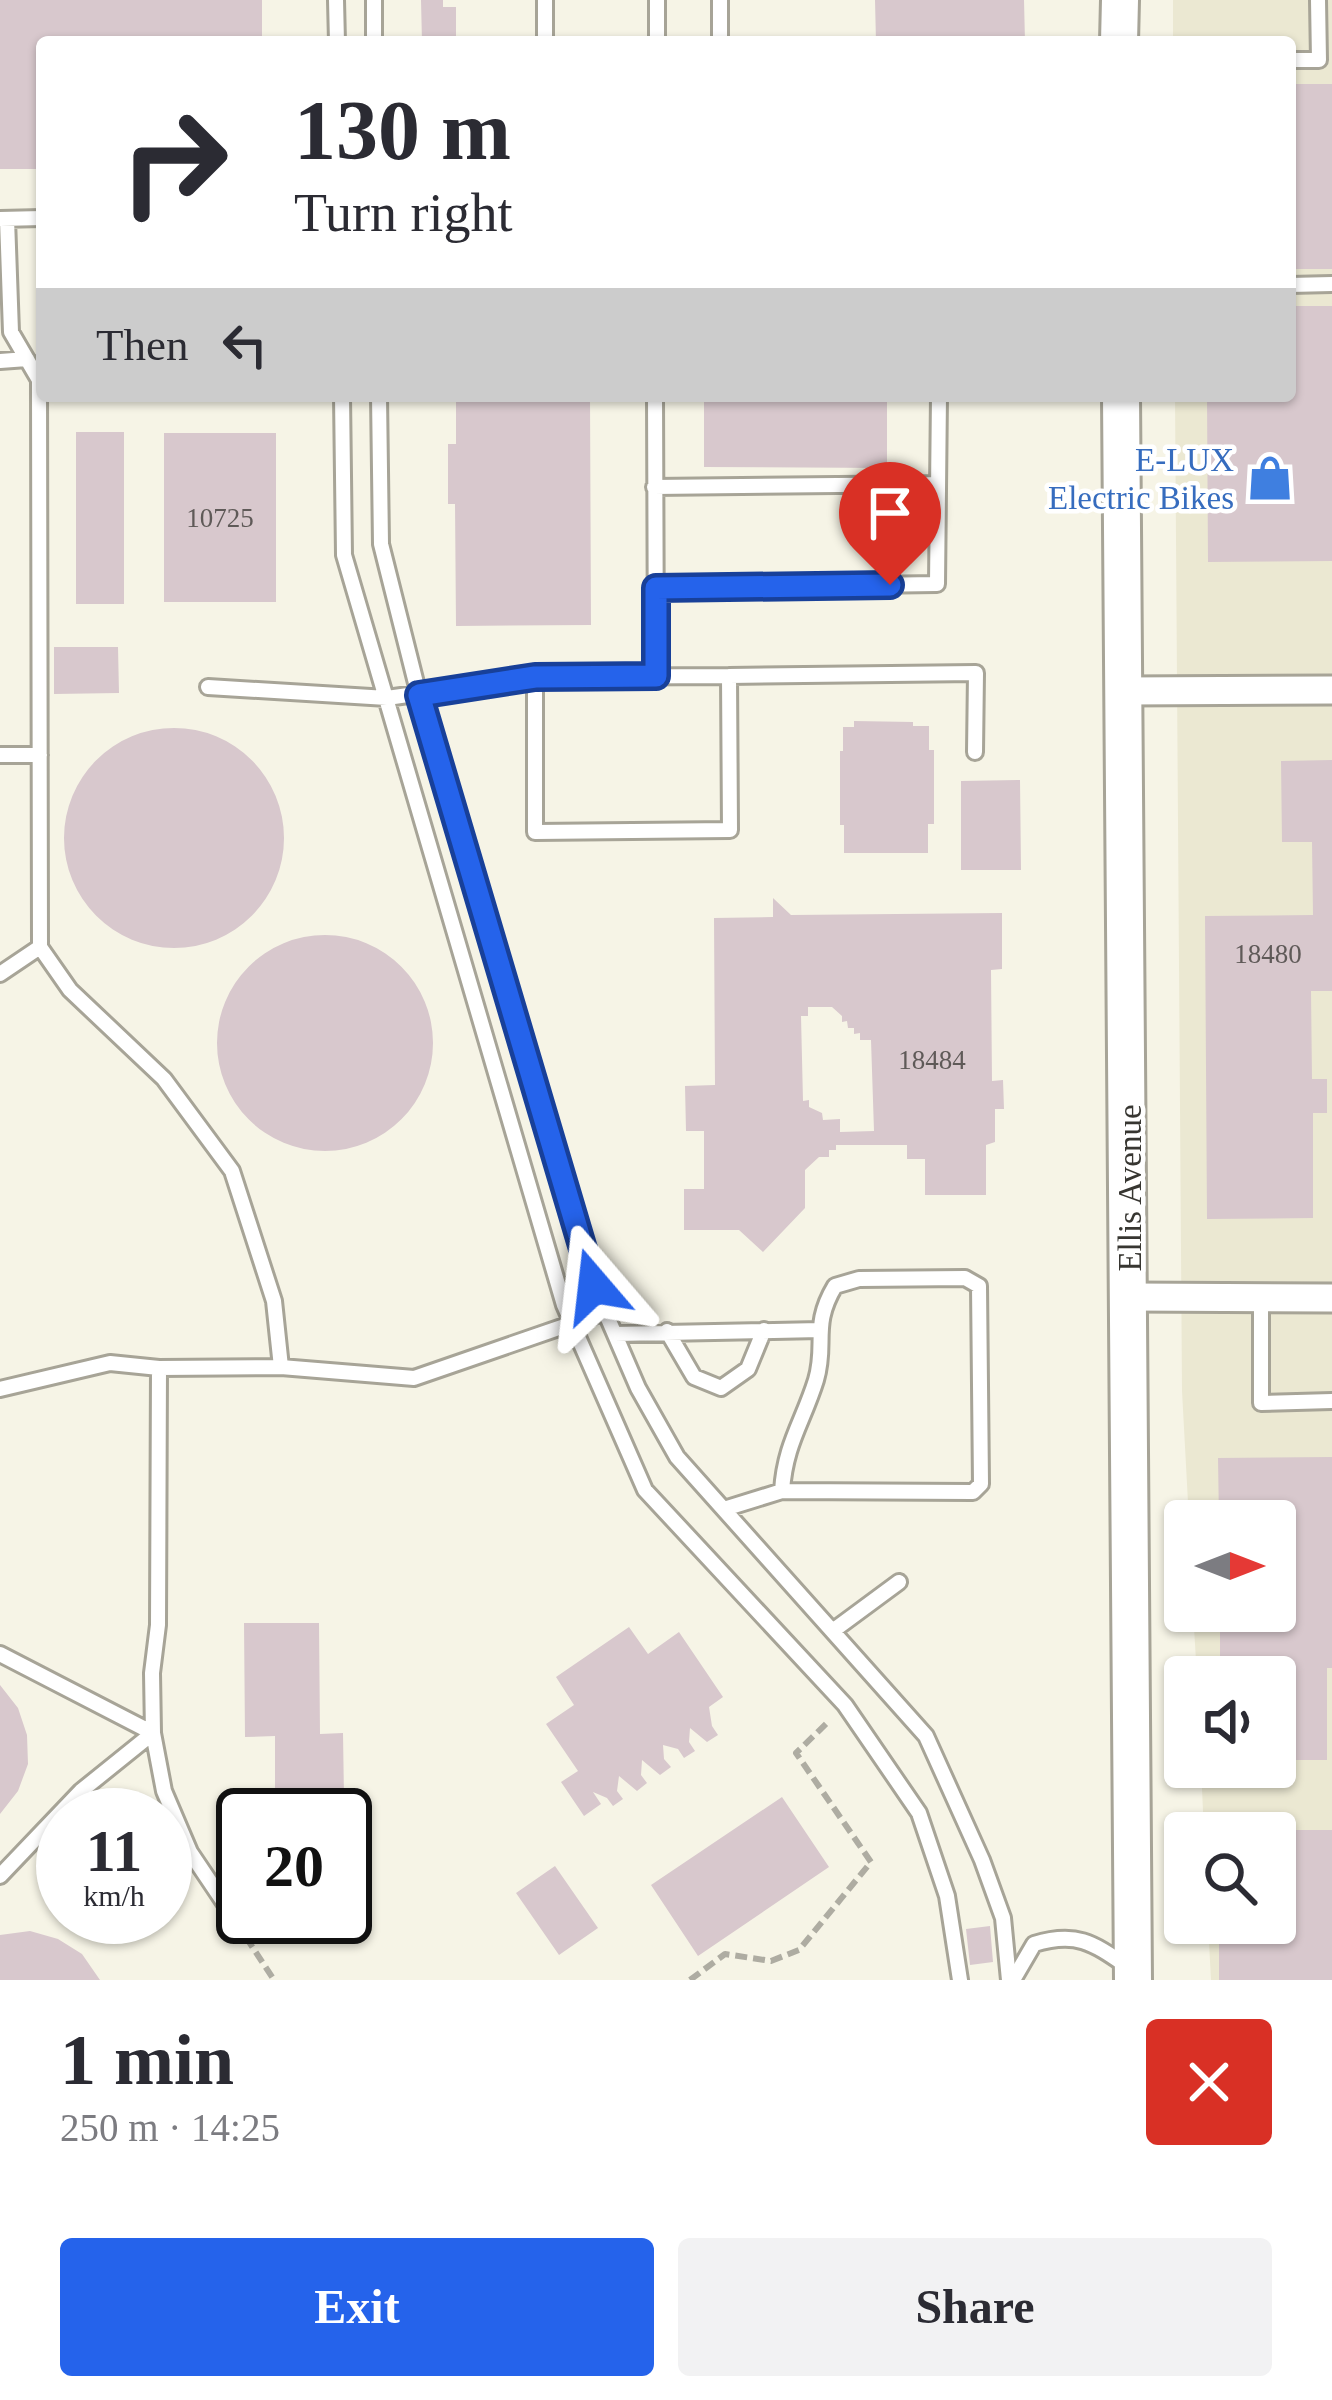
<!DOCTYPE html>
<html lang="en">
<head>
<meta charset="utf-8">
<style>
  :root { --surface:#fff; --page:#f2f2f3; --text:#2b2b33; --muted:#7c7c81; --accent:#2563eb }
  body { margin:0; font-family:"Times New Roman",serif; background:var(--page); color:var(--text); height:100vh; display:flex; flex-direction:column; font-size:45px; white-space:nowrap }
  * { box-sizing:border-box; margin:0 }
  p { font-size:39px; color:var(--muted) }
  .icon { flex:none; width:66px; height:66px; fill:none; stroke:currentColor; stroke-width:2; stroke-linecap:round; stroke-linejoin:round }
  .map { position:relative; height:1980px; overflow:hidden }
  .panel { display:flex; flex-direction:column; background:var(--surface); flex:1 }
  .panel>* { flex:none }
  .guide { position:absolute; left:36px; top:36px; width:1260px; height:366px; border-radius:12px; box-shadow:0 3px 9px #0004; background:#fff; color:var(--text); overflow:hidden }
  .needle { width:78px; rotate:90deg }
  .buttons { position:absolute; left:1164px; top:1500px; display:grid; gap:24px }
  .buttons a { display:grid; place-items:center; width:132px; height:132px; border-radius:12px; background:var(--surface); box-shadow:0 3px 9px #0004; font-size:60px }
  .speed { position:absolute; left:36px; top:1788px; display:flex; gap:24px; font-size:60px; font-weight:700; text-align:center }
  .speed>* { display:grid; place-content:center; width:156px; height:156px; border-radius:50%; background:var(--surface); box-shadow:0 3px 9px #0004; line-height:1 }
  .speed small { font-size:30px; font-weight:400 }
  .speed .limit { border:6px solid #111; border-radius:18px; background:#fff; color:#111 }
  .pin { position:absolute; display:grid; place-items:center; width:102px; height:102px; color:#fff; margin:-123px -51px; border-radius:50% 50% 50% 0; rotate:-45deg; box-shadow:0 0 12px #0007 }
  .pin .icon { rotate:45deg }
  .me { position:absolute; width:132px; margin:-66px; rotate:343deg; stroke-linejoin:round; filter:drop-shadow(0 0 9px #0008) }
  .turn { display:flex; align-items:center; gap:42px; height:252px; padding:0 60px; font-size:54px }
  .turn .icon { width:156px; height:156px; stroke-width:2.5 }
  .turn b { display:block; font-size:84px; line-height:102px }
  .then { display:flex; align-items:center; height:114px; padding:0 60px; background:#0003; gap:24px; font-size:45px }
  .round { display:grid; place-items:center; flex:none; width:126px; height:126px; border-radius:12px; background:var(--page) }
  .overview { display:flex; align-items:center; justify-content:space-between; height:204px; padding:0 60px }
  h1 { font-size:72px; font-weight:800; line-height:90px }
  .primary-button { display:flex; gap:24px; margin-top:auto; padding:24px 60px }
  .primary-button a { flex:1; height:138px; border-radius:12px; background:var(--accent); color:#fff; font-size:48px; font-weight:800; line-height:138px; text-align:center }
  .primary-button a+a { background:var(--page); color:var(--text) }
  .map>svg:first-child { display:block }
  .built { fill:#ebe8d2 }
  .building { fill:#d8c8cd; fill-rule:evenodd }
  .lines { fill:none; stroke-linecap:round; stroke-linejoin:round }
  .service-casing { stroke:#a7a497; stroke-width:20 }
  .minor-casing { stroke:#a7a497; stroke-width:33 }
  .secondary-casing { stroke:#a7a497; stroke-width:42 }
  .path { stroke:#aeaca2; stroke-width:6; stroke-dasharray:12 6; stroke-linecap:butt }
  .service { stroke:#fff; stroke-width:14 }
  .minor { stroke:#fff; stroke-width:27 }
  .secondary { stroke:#fff; stroke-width:36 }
  .route-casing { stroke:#184099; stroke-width:30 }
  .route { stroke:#2563eb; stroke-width:21 }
  .labels { text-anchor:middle; stroke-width:9; stroke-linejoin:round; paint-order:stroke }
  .number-label { font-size:27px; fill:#5f5a58 }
  .shop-label { font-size:33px; fill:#366cbe; stroke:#fff; text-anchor:end }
  .street-label { font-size:33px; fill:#373631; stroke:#fff }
</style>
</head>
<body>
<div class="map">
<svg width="1332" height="1980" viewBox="0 0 1332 1980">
  <rect width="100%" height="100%" fill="#f6f4e6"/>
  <path class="built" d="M1173 0H1332V1980H1211L1208 1923H1275V1833H1204L1201 1767H1275V1677H1197L1193 1611H1275V1521H1189L1182 1391 1175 396H1290V42H1173Z"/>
  <path class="building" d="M0 0H262V42H42V169H0Z
    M421 0H443V7H456V42H422Z
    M875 0H1024L1025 42H876Z
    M1290 84H1332V269H1290Z
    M1290 306H1332V561L1208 562 1207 396H1290Z
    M456 396H590L591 625 456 626 455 504H448V444H456Z
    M704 396H887V468L704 467Z
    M76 432H124V604H76Z
    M164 433H276V602H164Z
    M54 647H118L119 693 54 694Z
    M854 721 913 722V726H929V750H934V824H928V853H844V825H840V751H843V727H854Z
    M64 838a110 110 0 1 1 220 0a110 110 0 1 1-220 0Z
    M1332 760V991H1311L1312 1079H1327V1113H1313V1218L1207 1219 1205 916 1313 915 1312 842H1282L1281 761Z
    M1020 780 1021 870H961V781Z
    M773 898 791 915 1002 913V969L991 970 992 1081 1003 1080 1004 1109H995V1142L986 1145V1195H925V1159H907V1145H836V1150H829V1157H819L805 1170V1208L763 1252 739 1230H684V1189H704V1131H686L685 1086 715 1085 714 918 773 917ZM808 1007H832L842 1016V1022L847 1021 848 1028H854V1034L860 1033V1040H871L874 1131 840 1132V1119L823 1120 822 1113 809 1107V1100L803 1101 801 1016H808Z
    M217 1043a108 108 0 1 1 216 0a108 108 0 1 1-216 0Z
    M1332 1457V1668H1327V1760H1275V1677H1220V1611H1275V1521H1219L1218 1458Z
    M244 1623H319L320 1734 343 1733 344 1798 275 1799V1736L245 1737Z
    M629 1627 648 1654 679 1632 723 1697 709 1707 712 1726 718 1735 707 1742 690 1728 689 1742 695 1751 684 1758 678 1749 663 1745 664 1759 671 1767 660 1775 642 1760 641 1775 647 1783 637 1791 619 1776 617 1791 623 1799 613 1806 607 1798 593 1792 601 1804 584 1816 561 1782 578 1771 546 1724 574 1705 556 1677Z
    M0 1685 18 1708 27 1735 28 1764 18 1791 0 1814Z
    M782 1797 829 1867 698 1956 651 1885Z
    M1275 1830H1332V1980H1219V1923H1275Z
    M555 1866 598 1928 559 1955 516 1893Z
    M990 1926 993 1962 970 1965 966 1929Z
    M30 1931 58 1939 82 1954 100 1980H0V1935Z"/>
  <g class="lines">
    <g class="service-casing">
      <path id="service" d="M336 0 337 42
        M374 0V42
        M545 0V42
        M720 0V42
        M657 42V0
        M1290 60H1319L1318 0
        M0 219 42 218
        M7 219 11 332 39 380 40 947 70 990 164 1079 232 1171 274 1301 281 1367
        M1290 285 1332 284
        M0 361 27 359
        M342 396 344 555 564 1305 645 1490 845 1705 919 1813 947 1896 960 1980
        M379 396 381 544 419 695 594 1286 638 1388 677 1457 926 1736 982 1860 1003 1918 1009 1980
        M655 396 656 676
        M654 487 938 484
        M656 588 937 584 939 396
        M729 676 976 673 975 752
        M208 687 387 698 535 677 729 676 730 830 535 832V677
        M0 755H40
        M0 974 40 947
        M1261 1298V1403L1332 1401
        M667 1331 694 1377 721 1388 748 1369 764 1330
        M615 1334 820 1330
        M0 1389 110 1363 159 1368
        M724 1509 782 1491C785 1444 803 1422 816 1380 827 1343 811 1326 835 1286L859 1279 965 1278 979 1286 981 1484 973 1492 782 1491
        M834 1630 899 1582
        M0 1654 153 1733 81 1791 0 1876
        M225 1904 190 1852 164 1791 153 1733 152 1673 158 1625 159 1368 281 1367 414 1378 605 1312
        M1013 1980 1034 1944C1077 1931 1093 1943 1128 1967"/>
    </g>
    <g class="minor-casing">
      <path id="minor" d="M1125 691 1332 690
        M1130 1297 1332 1298"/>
    </g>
    <g class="secondary-casing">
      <path id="secondary" d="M1119 42 1120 0
        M1121 396 1133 1980"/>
    </g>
    <path class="path" d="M236 1922 274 1980
      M690 1980 725 1954 771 1961 799 1950 871 1862 796 1753 828 1722"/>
    <use href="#service" class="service"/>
    <use href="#minor" class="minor"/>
    <use href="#secondary" class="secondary"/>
  </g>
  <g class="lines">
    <g class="route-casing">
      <path id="route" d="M594 1286 419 695 535 677 656 676V588L890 585"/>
    </g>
    <use href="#route" class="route"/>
  </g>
  <defs>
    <g id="shop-bare" transform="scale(3.6)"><path d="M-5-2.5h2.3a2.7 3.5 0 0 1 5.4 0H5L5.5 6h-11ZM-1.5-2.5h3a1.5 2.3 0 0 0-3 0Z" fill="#3f7fe0" stroke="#fff" stroke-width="2.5" paint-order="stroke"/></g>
  </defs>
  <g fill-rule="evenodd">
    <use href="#shop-bare" x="1270" y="478"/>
  </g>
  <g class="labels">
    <g class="number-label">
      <text x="220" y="527">10725</text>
      <text x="1268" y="963">18480</text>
      <text x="932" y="1069">18484</text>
    </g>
    <g class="shop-label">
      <text x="1234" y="471">E-LUX<tspan x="1234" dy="38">Electric Bikes</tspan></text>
    </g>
    <g class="street-label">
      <text transform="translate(1129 1188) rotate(-90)" y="12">Ellis Avenue</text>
    </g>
  </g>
</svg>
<div class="buttons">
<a><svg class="needle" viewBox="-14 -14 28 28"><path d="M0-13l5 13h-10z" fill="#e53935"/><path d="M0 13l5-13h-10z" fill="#7c7c81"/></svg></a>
<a><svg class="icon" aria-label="sound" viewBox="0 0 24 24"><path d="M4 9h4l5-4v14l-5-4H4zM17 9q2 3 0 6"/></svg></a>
<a><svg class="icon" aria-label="search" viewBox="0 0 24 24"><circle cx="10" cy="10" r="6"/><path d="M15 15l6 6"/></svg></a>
</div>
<div class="speed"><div>11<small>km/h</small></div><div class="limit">20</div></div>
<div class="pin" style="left:890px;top:585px;background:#d93025"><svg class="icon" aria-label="arrive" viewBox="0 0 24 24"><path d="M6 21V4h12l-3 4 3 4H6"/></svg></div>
<svg class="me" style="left:594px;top:1286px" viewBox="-20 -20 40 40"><path d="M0-17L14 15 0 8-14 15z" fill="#2563eb" stroke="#fff" stroke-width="4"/></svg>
<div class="guide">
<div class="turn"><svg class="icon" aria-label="right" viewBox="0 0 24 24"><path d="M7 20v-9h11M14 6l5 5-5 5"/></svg><div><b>130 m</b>Turn right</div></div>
<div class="then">Then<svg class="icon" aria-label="left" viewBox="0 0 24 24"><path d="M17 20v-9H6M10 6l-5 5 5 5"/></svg></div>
</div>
</div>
<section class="panel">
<div class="overview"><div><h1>1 min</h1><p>250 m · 14:25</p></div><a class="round" style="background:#d93025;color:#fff"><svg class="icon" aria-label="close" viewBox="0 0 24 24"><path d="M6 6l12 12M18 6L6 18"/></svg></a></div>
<div class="primary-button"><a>Exit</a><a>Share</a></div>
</section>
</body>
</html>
